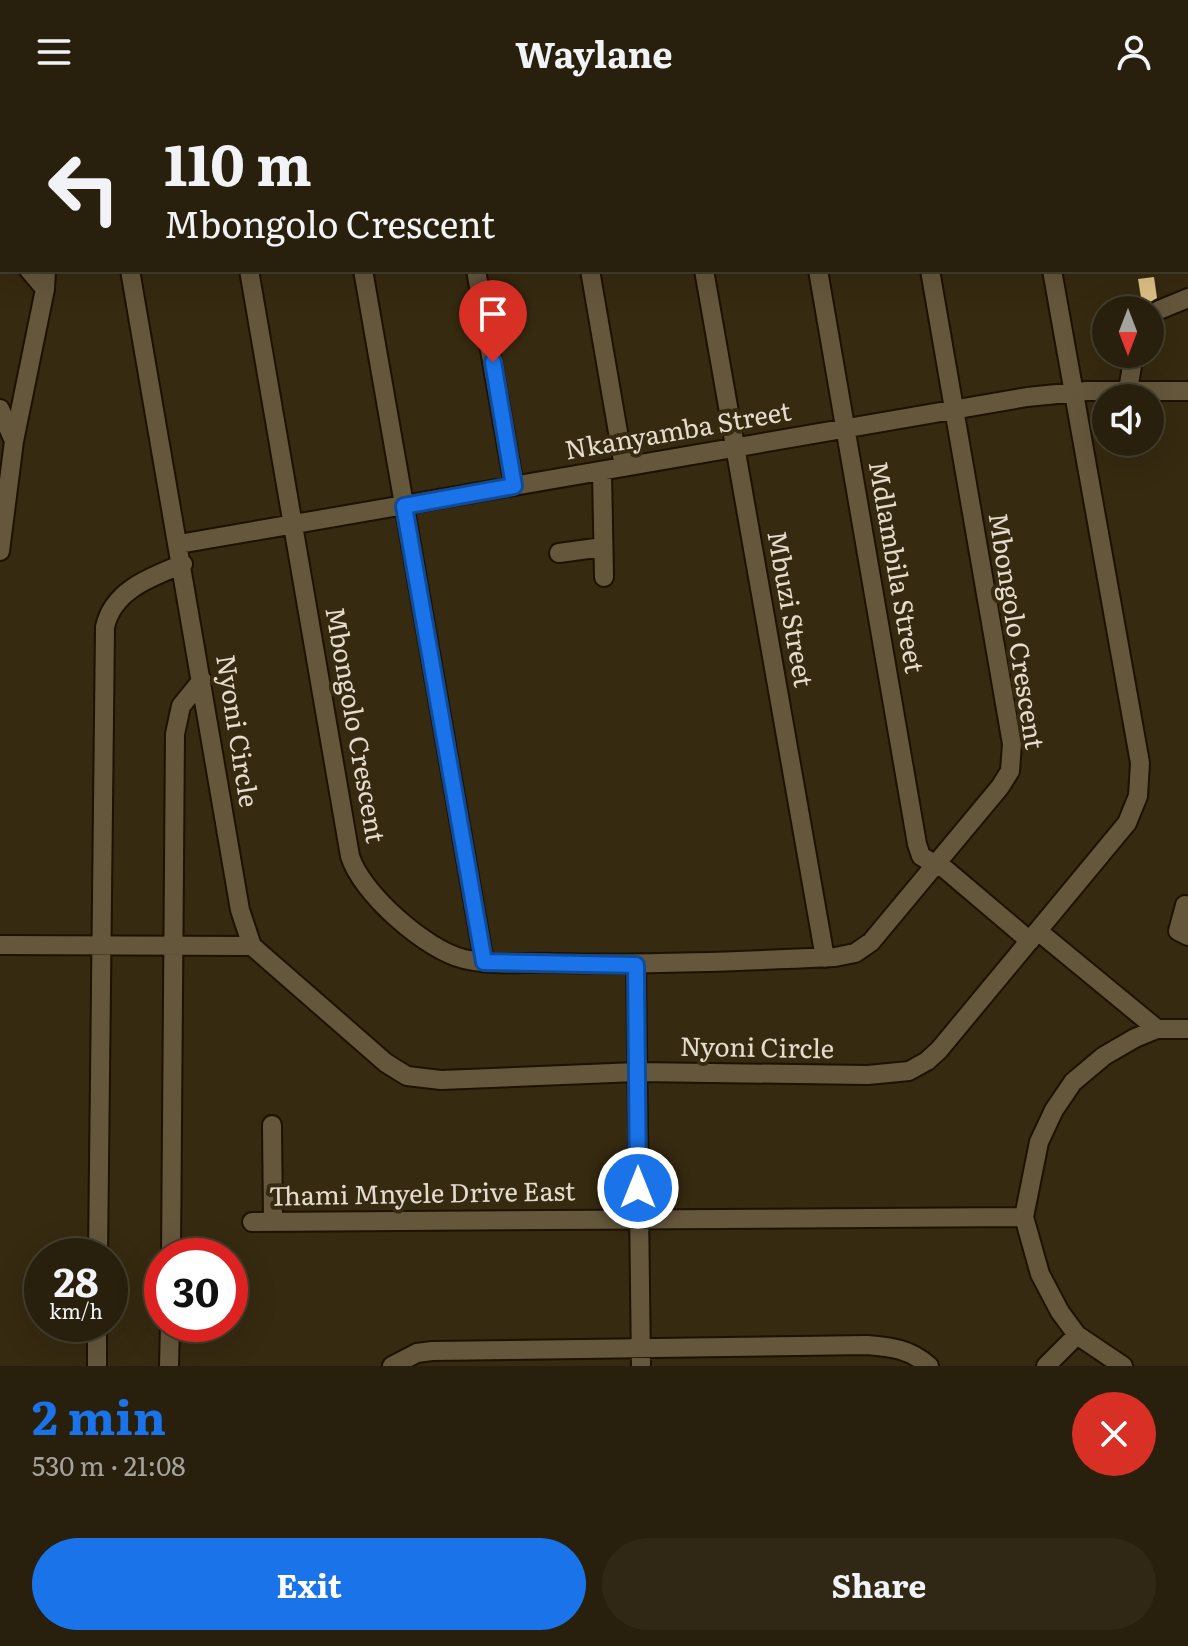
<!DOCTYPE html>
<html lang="en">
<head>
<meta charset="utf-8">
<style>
  :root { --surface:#28200c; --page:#302815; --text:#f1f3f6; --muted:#a5a39d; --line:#443e2d; --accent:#1a73e8 }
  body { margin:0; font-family:Literata,serif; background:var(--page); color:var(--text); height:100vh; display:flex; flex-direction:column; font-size:30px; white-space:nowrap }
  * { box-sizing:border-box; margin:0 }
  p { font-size:26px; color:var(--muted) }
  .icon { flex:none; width:44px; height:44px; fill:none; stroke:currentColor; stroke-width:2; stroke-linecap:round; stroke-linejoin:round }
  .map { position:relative; height:1262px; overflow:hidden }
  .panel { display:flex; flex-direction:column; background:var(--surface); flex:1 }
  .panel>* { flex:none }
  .hud { position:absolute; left:0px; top:0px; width:1188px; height:168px; box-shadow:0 8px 32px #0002,0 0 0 2px var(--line); background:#28200c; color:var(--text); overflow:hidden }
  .needle { width:52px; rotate:180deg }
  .controls { position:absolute; left:1092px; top:192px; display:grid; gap:16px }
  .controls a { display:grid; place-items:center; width:72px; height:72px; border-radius:50%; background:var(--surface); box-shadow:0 8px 32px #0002,0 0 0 2px var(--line); font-size:40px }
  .speed { position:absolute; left:24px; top:1134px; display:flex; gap:16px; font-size:40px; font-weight:700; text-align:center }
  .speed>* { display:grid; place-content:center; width:104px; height:104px; border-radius:50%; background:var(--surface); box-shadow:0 8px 32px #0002,0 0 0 2px var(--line); line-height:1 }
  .speed small { font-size:20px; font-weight:400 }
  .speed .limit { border:12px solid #d22; background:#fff; color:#111 }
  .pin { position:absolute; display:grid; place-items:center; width:68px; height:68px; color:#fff; margin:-82px -34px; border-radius:50% 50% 50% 0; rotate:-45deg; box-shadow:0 0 8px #0007 }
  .pin .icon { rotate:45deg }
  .me { position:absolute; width:88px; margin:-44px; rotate:0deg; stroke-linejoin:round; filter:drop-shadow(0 0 6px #0008) }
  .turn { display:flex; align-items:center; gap:28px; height:168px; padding:0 32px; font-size:36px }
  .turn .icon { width:104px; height:104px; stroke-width:2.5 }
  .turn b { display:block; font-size:56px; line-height:68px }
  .round { display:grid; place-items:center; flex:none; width:84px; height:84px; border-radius:42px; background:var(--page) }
  .overview { display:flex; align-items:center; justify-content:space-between; height:136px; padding:0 32px }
  h1 { font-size:48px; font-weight:700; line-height:60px; color:var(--accent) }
  .primary-button { display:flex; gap:16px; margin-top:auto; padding:16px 32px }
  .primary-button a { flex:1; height:92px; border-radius:48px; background:var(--accent); color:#fff; font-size:32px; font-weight:700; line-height:92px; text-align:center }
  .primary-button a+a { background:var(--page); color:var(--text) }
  header { display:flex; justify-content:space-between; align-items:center; height:104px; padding:0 32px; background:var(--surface); font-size:36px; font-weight:700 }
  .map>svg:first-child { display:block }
  .building { fill:#e0c388 }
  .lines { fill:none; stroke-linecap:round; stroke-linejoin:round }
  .minor-casing { stroke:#1d1200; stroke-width:22 }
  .minor { stroke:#64573c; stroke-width:18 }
  .route-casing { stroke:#114b97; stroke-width:20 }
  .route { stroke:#1a73e8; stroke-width:14 }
  .labels { text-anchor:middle; stroke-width:8; stroke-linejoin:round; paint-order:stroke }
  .street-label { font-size:26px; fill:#e4ddce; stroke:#362a10 }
</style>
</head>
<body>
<header><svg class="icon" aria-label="menu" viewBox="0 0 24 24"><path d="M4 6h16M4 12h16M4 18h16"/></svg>Waylane<svg class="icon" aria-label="person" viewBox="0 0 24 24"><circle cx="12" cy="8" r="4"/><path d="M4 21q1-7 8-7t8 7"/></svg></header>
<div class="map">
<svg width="1188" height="1262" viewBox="0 0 1188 1262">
  <rect width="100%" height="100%" fill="#362a10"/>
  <path class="building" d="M1154 173 1157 194 1150 198 1147 206H1143L1138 175Z"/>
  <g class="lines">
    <g class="minor-casing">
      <path id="minor" d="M21 0V2
        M102 0V2
        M220 0V2
        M334 0V2
        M447 0V2
        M561 0 562 2
        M675 0V2
        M788 0 789 2
        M902 0 903 2
        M1023 1 1030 0
        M280 2 292 0
        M0 132 2 134
        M29 166 45 185
        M130 166 240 806 252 842 386 959 407 972 441 976 637 968 868 971 909 967 927 957 939 946 1127 719 1138 692 1140 659 1052 166
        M249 166 350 752C361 789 426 846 464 855 492 862 526 858 555 859 648 861 742 857 835 853L855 849 871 838 1000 683 1010 667 1012 640 930 166
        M363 166 484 858
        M476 166 514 382
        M590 166 624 363
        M704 166 825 854
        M818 166 917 740 921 752 936 761
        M1159 206 1188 194
        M1128 286 1134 250
        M0 305 14 337
        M602 367 604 473
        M179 440 1027 293 1087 287H1188
        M0 447 14 337 45 185 46 166
        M559 449 603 443
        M938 759 1030 837
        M1185 801 1178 827 1188 832
        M1038 827 1157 925
        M0 841 252 842
        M636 861 641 1262
        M272 1021 273 1118
        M252 1118 1024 1113
        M98 1152 105 523C113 486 151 473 183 460
        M171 1152 175 630 181 602 202 576
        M97 1262V1220
        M169 1262 170 1220
        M392 1262 417 1249 432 1247 867 1241C892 1243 910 1245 929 1262
        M1046 1262 1077 1231
        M1123 1262 1077 1231 1060 1208 1040 1170 1024 1113 1039 1038 1054 1006 1073 978 1104 952 1135 934 1157 925H1188"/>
    </g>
    <use href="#minor" class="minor"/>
  </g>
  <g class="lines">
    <g class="route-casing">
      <path id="route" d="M493 258 514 382 404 402 484 858 636 861 638 1084"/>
    </g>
    <use href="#route" class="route"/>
  </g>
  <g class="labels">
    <g class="street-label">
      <text transform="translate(678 327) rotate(-10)" y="9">Nkanyamba Street</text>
      <text transform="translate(896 463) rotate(80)" y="9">Mdlambila Street</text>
      <text transform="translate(790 505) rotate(80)" y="9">Mbuzi Street</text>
      <text transform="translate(1016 527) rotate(81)" y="9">Mbongolo Crescent</text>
      <text transform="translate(355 621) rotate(80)" y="9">Mbongolo Crescent</text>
      <text transform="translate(237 627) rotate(81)" y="9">Nyoni Circle</text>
      <text transform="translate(757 944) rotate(1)" y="9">Nyoni Circle</text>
      <text transform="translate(422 1090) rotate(-1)" y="9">Thami Mnyele Drive East</text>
    </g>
  </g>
</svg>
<div class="controls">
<a><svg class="needle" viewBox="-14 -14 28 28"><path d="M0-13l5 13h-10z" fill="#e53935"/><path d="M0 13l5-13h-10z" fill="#a5a39d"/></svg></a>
<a><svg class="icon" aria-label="sound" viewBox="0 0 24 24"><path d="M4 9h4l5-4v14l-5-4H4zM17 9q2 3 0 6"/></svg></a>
</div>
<div class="speed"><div>28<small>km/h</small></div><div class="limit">30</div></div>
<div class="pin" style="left:493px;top:258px;background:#d93025"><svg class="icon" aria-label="arrive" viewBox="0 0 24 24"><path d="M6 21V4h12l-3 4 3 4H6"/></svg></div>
<svg class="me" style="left:638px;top:1084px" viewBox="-20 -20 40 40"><circle r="17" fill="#1a73e8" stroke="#fff" stroke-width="3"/><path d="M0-11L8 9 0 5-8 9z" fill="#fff"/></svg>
<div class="hud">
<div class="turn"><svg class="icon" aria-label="left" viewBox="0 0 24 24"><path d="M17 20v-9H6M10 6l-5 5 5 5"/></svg><div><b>110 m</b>Mbongolo Crescent</div></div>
</div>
</div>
<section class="panel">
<div class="overview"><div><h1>2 min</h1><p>530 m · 21:08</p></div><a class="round" style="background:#d93025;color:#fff"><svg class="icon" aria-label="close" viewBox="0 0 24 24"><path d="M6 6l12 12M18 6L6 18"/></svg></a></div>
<div class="primary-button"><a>Exit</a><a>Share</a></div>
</section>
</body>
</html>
